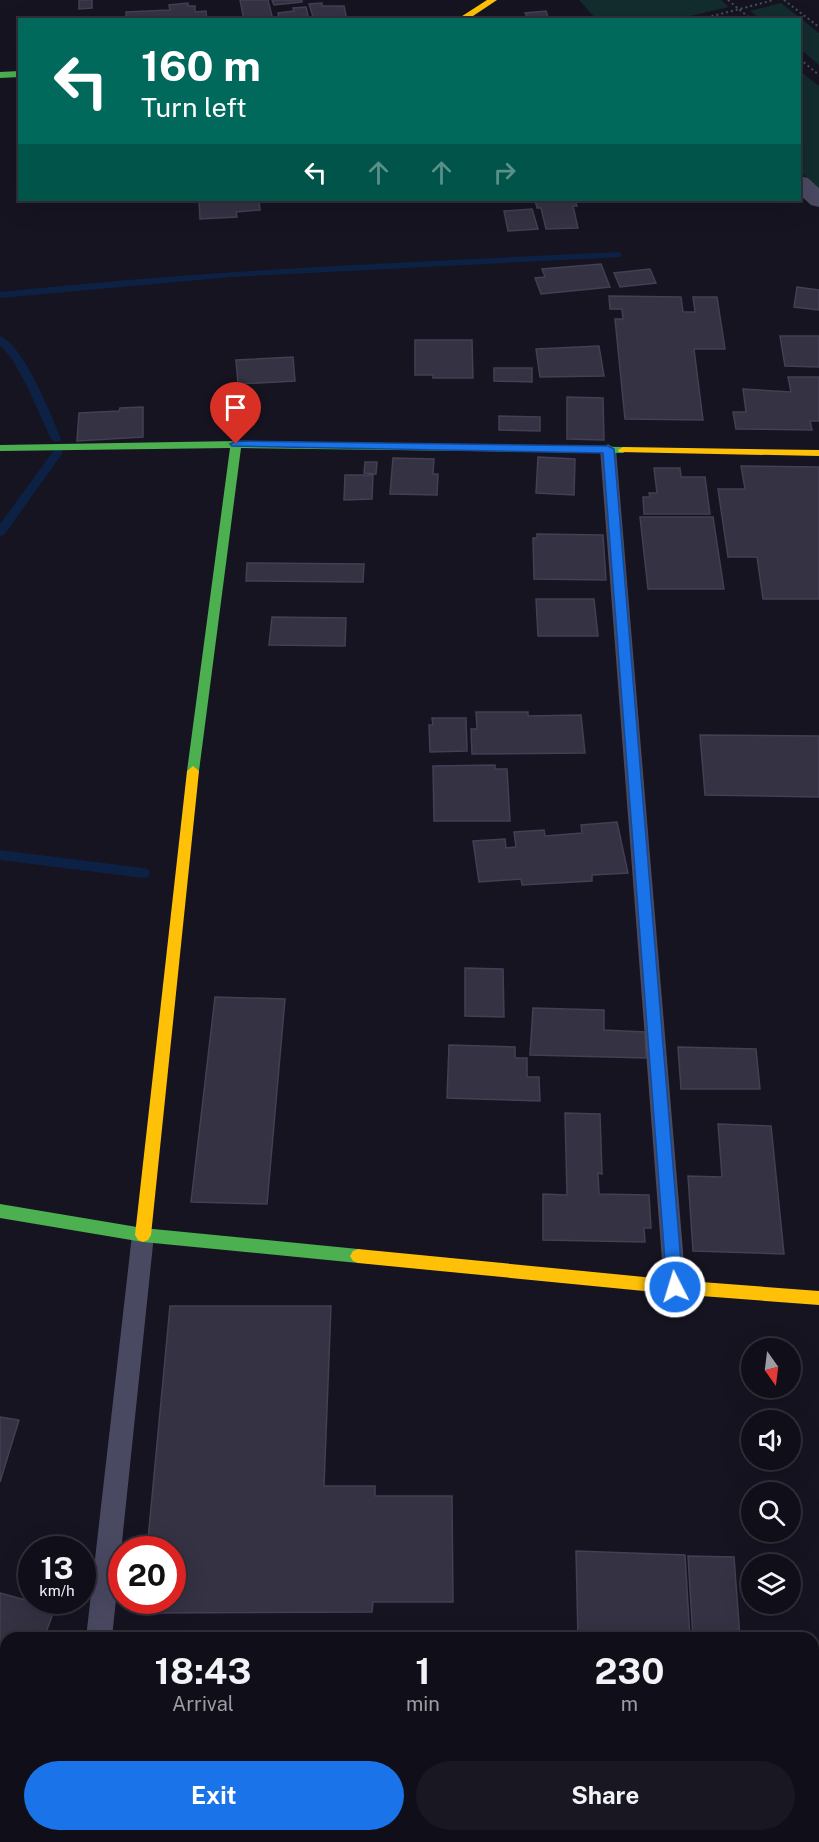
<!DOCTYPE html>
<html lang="en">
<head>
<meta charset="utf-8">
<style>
  :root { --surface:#100f19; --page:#191822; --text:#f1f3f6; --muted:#9c9ca2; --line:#302f38; --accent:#1a73e8 }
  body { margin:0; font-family:"Public Sans",sans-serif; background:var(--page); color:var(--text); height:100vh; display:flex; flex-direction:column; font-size:22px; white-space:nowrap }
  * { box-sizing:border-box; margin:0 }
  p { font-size:20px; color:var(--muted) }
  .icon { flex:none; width:33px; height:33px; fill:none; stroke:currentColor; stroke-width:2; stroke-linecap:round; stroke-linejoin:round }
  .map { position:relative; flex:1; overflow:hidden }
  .drawer { position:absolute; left:0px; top:1632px; width:819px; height:210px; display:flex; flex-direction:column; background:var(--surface); border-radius:18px 18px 0 0; box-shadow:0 6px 24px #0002,0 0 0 2px var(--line) }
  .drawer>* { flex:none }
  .guide { position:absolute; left:18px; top:18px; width:783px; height:183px; border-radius:0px; box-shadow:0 6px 24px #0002,0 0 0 2px var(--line); background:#00695c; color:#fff; overflow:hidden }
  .needle { width:39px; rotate:166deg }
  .buttons { position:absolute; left:741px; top:1338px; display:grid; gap:12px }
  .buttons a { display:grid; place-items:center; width:60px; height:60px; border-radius:50%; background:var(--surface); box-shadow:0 6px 24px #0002,0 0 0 2px var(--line); font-size:30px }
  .speed { position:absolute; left:18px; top:1536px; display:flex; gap:12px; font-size:30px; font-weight:700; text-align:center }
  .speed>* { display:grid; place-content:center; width:78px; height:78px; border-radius:50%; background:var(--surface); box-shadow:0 6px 24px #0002,0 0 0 2px var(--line); line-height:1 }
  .speed small { font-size:15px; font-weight:400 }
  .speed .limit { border:9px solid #d22; background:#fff; color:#111 }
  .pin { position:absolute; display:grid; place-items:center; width:51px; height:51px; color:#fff; margin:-62px -26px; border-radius:50% 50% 50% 0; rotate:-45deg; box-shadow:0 0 6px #0007 }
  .pin .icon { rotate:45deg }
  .me { position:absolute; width:66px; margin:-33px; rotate:355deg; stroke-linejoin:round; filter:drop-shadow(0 0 4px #0008) }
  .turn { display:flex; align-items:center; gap:21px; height:126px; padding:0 24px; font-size:27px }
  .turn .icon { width:78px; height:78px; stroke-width:2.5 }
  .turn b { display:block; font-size:42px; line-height:51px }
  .lanes { display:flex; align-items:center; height:57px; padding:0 24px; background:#0003; justify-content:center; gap:30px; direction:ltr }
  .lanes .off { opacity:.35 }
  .eta { display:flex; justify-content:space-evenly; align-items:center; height:102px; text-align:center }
  .eta b { font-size:36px; font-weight:700; line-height:42px }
  .cta { display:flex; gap:12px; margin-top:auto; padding:12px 24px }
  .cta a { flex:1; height:69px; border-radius:36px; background:var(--accent); color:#fff; font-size:24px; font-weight:700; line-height:69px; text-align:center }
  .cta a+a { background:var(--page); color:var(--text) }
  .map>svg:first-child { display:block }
  .green { fill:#132c2d }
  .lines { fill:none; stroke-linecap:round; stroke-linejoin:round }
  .stream { fill:#0d2144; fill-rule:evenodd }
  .building { fill:#343243; stroke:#433f54; stroke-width:1.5 }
  .path { stroke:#44505f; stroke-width:2; stroke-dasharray:2 3; stroke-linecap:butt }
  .lane { fill:#4a4962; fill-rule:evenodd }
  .street { fill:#4a4962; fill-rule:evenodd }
  .fast { fill:#4caf50; fill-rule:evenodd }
  .slow { fill:#ffc107; fill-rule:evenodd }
  .route { fill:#1a73e8; stroke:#114b97; stroke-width:1.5 }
</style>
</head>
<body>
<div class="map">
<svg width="819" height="1842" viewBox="0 0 819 1842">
  <rect width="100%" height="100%" fill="#161421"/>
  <path class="green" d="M579 0H721L729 7 677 19 597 20Z
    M781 3 819 33V65L800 49V20L761 19 750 11Z
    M800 71 819 86V188L800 172Z"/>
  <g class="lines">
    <path class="stream" d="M618 252 621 253V257L231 277 0 298V292C205 270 412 262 618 252Z
      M0 336C23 344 52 416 61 439L60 441 56 442 51 439 27 386 12 359 0 345Z
      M58 449 62 450V454L4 535 0 536V524L54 450Z
      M0 850 143 868 148 869 150 873 148 877 143 878 0 860Z"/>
  </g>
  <path class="building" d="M79 0H92V8L79 9Z
    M240 0H268L273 20H244Z
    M272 0H302V2L274 5Z
    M188 3V6H195V12L206 11 207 20H126V12L170 10 169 5Z
    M322 3V6H344L347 20H314L309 4Z
    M306 7 309 20H279L278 13 294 11 293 8Z
    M546 11 549 20 506 18 527 17 525 13Z
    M199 200H259L260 210 236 212 237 217 200 219Z
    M535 200H575L577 206H573L578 228 546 229 541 208H537Z
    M532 209 538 229 508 231 504 211Z
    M601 264 610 287 541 294 535 278 545 277 542 269Z
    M650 269 656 283 620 287 614 273Z
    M797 287 819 290V310L794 307Z
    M609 296 681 297 683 312H695L693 297H717L725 349H694L703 420 625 419 615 319H623L622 309H610Z
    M780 336H819V367L785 366Z
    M415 340H472L473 378H433V375H415Z
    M599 346 604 376 540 377 536 349Z
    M293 357 295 381 238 384 236 360Z
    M494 368H532V382L494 381Z
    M788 377H819V421H810L812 430 736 429 733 412H746L743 389 791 392Z
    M567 397 603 398 604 440 567 439Z
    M143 407V437L77 441 79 413 119 411 120 408Z
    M499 416 540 417V431L499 430Z
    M538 457 575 459 574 495 536 493Z
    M393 458 434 459 433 474H438L437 495 390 494Z
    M365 462H377L376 474 364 473Z
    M741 466 819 467V599H763L757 557H728L718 489H745Z
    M654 468H680L681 477H705L710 514H644L643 497H650L649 493H657Z
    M345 475H373L372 499 344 500Z
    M640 517H713L724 589H648Z
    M537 534 603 535 606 580 534 579 533 538H537Z
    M247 563 364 564 363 582 246 581Z
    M536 599H594L598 636H538Z
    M272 617 346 618 345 646 269 645Z
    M476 712H528V716L581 715 585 753 472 754 471 729H477Z
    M432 718H466L467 751 430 752 429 725H433Z
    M700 735 819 736V797L705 795Z
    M495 765V769H507L510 821H434L433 766Z
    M617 822 628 873 592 875V881L522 885 521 879 479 882 473 841 505 839 506 848 516 847 514 832 544 830 545 836 582 833 581 825Z
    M465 968 503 969 504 1017 465 1016Z
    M215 997 285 999 267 1204 191 1202Z
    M533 1008 604 1010V1030L645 1032 646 1058 530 1055Z
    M449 1045 515 1047V1058H527V1077H539L540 1101 447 1098Z
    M678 1047 756 1049 760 1089H681Z
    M565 1113 600 1114 602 1174 598 1173 599 1194 649 1195 651 1228H644L645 1242 543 1240V1194L567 1195Z
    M718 1124 771 1126 784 1254 693 1251 688 1176 722 1177Z
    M170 1306H331L324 1486H375V1496H452L453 1602H373L372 1612 141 1613 142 1600H172V1550H147Z
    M0 1417 19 1420 0 1482Z
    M576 1551 685 1555 690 1638H578Z
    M688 1556 734 1557 740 1638H693Z
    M0 1593 55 1608 44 1638H6V1704L0 1720Z
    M329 1836H445V1842H329Z
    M545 1836H743V1842H545Z"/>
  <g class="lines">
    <path class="path" d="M728 0 752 20
      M784 0 819 27
      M697 20 774 0
      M800 59 819 75"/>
    <path class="lane" d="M608 444 616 449 686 1287 683 1294 675 1297 667 1294 664 1287 600 449Z
      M143 1225 151 1228 154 1235 112 1638H86L132 1235 135 1228Z
      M66 1836H94L93 1842H65Z"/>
    <path class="street" d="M800 176 808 178 819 188V207L811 205 800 195Z"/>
    <path class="fast" d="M20 71V77L0 78V72Z
      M236 441 623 447 628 450 623 453 241 448 199 771 193 776 187 771 230 448 0 451V445Z
      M0 1204 143 1228 358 1249 363 1251 366 1256 363 1261 358 1263 143 1242 0 1218Z"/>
    <path class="slow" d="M487 0H497L467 20H456Z
      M623 447 819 450V456L619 452 618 450Z
      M193 766 199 771 151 1235 148 1240 143 1242 138 1240 135 1235 187 771Z
      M358 1249 675 1280 819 1291V1305L675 1294 358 1263 353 1261 350 1256 353 1251Z"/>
  </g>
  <path class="route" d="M236 441 608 446 614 449 683 1287 681 1292 675 1294 670 1292 667 1287 603 453 232 446 230 444Z"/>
</svg>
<div class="buttons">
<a><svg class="needle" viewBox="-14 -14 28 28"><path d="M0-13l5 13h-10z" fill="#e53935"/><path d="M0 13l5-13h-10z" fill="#9c9ca2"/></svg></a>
<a><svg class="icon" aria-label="sound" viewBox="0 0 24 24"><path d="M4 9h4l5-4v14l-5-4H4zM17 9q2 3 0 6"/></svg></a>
<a><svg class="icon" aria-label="search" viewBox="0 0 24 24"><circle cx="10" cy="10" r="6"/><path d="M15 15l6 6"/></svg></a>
<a><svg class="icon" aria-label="layers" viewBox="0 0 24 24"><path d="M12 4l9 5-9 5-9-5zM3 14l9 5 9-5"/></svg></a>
</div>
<div class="speed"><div>13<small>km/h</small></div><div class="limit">20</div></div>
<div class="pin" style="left:236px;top:444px;background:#d93025"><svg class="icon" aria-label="arrive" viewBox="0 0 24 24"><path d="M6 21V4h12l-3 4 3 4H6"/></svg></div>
<svg class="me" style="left:675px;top:1287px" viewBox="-20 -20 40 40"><circle r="17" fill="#1a73e8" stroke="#fff" stroke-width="3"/><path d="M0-11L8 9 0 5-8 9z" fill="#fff"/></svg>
<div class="guide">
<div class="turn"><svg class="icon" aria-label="left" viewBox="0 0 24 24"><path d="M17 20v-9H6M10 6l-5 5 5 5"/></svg><div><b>160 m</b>Turn left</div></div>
<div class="lanes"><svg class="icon" aria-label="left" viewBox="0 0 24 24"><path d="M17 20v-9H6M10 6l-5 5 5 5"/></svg><svg class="icon off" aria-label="ahead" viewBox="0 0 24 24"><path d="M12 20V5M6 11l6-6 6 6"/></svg><svg class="icon off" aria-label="ahead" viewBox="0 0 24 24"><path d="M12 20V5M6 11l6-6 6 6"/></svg><svg class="icon off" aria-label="right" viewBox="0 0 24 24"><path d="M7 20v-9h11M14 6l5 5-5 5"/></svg></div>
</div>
<section class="drawer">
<div class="eta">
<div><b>18:43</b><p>Arrival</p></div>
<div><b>1</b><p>min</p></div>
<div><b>230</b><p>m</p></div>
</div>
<div class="cta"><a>Exit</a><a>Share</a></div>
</section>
</div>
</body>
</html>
